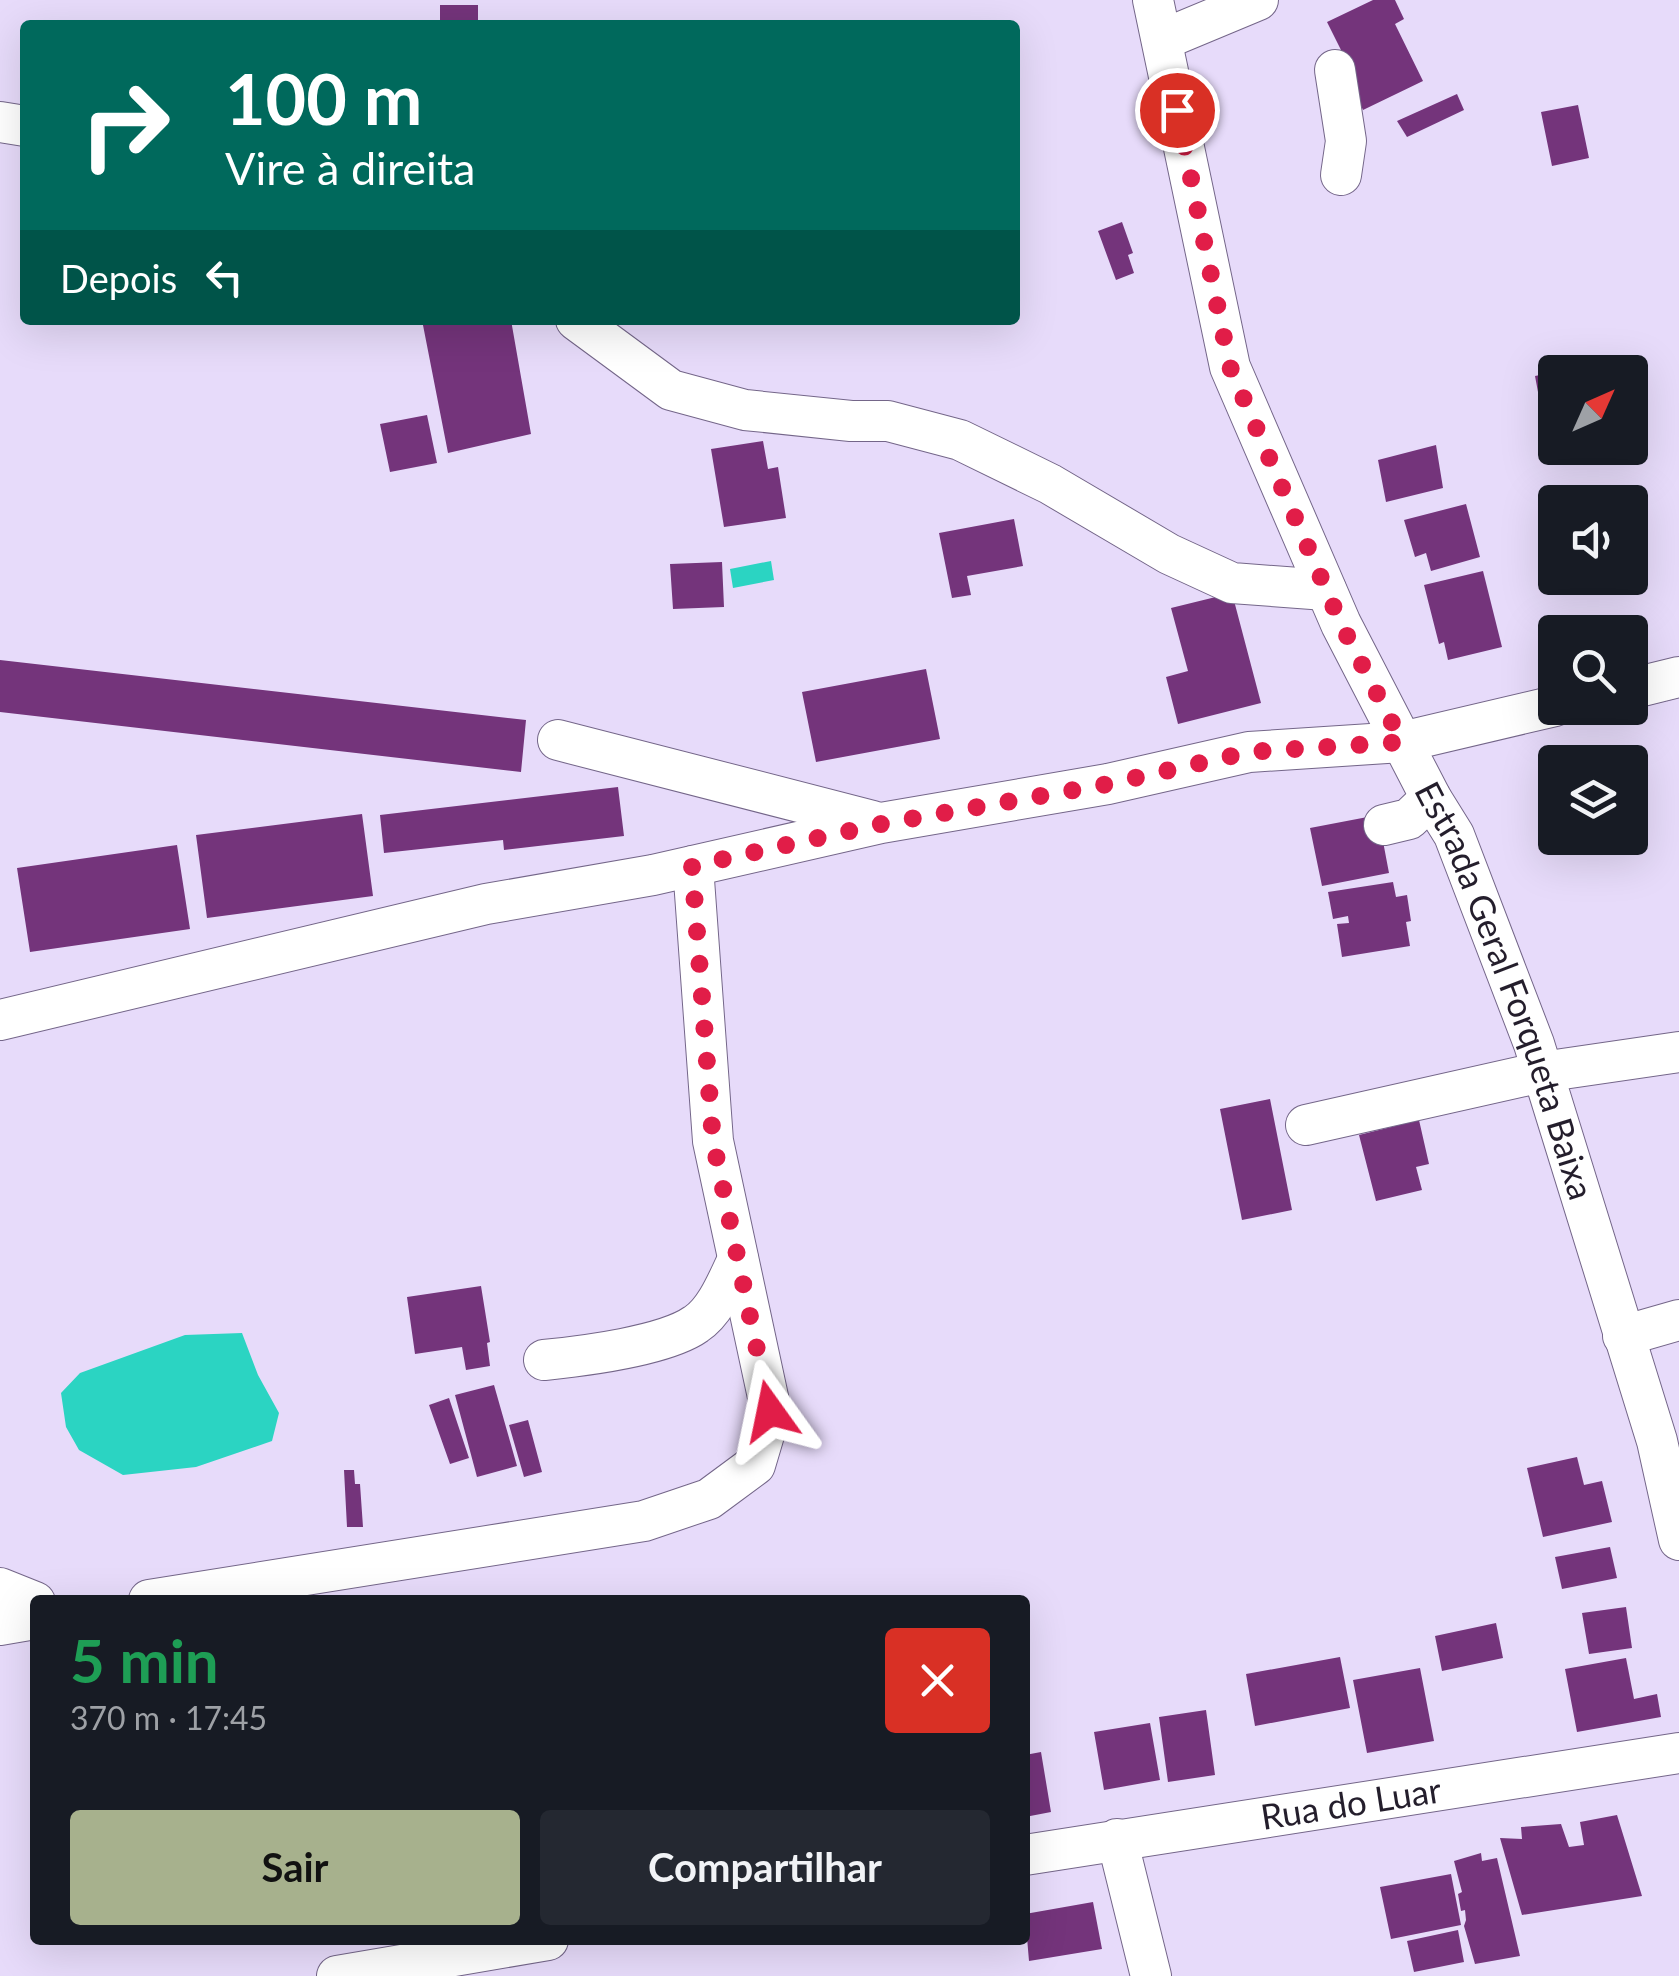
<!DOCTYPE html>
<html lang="pt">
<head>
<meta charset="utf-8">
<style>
  :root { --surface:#171b24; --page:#242831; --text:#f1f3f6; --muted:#9ea1a6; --accent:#a7b18d }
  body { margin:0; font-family:Lato,sans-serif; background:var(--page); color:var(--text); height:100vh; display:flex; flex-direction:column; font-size:38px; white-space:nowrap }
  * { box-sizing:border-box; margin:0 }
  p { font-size:32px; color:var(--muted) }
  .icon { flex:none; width:55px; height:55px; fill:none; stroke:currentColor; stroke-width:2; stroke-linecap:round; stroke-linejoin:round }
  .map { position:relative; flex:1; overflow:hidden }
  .side { position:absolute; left:30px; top:1595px; width:1000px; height:350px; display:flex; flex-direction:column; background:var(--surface); border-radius:10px; box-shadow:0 10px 40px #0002 }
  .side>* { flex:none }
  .guide { position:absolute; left:20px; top:20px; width:1000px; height:305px; border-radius:10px; box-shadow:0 10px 40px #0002; background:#00695c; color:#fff; overflow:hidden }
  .needle { width:65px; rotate:45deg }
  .buttons { position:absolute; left:1538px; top:355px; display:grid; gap:20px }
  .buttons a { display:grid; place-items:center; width:110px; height:110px; border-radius:10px; background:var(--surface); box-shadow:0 10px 40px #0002; font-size:50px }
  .pin { position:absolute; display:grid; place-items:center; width:85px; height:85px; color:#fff; margin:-42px; border:5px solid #fff; border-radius:50%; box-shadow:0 2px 10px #0007 }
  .me { position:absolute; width:110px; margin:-55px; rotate:348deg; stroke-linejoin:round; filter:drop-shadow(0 0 8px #0008) }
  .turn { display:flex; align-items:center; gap:35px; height:210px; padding:0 40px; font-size:45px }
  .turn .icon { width:130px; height:130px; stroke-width:2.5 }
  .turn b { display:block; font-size:70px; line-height:85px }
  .then { display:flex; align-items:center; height:95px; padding:0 40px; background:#0003; gap:20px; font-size:38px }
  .round { display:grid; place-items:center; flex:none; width:105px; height:105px; border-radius:10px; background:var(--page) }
  .overview { display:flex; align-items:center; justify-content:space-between; height:170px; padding:0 40px }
  h1 { font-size:60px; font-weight:700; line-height:75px; color:#1e9e55 }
  .button { display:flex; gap:20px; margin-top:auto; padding:20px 40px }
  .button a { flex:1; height:115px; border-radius:10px; background:var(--accent); color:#111; font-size:40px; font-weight:700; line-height:115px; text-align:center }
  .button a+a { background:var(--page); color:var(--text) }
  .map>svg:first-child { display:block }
  .water { fill:#2bd4c2 }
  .building { fill:#74347b }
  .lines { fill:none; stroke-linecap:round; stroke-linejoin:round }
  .minor-casing { stroke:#746689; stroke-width:42 }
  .minor { stroke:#fff; stroke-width:40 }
  .route { stroke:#e11d48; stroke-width:18; stroke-dasharray:0 32.4 }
  .labels { text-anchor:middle; stroke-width:10; stroke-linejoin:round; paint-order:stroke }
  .street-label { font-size:35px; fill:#241e2c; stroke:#f2ecfb }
</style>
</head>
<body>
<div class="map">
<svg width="1679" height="1976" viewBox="0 0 1679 1976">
  <rect width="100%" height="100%" fill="#e7dbfa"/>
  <path class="water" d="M771 561 774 580 733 588 730 569Z
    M242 1333 258 1375 279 1413 272 1441 196 1467 123 1475 79 1450 66 1427 61 1393 80 1373 185 1335Z"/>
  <path class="building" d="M1373 0H1395L1404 19 1395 24 1423 81 1363 110 1340 62 1346 60 1327 22Z
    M440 5H478V25H440Z
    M302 20H345V25H302Z
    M1457 94 1464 110 1407 137 1397 121Z
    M1578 105 1589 158 1552 166 1541 112Z
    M1122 222 1133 253 1128 255 1134 273 1116 280 1098 231Z
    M422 320H511L531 434 448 453Z
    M1600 364 1602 372H1563V371Z
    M1555 372V422L1544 424 1535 376Z
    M427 415 437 463 390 472 380 424Z
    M763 441 768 469 778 467 786 518 724 527 711 449Z
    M1436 445 1443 488 1386 502 1378 460Z
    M1466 504 1480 557 1431 571 1426 553 1415 557 1404 520Z
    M1014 519 1023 566 967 576 971 595 952 598 939 533Z
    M722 562 724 607 673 609 670 564Z
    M1483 571 1502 647 1448 660 1444 642 1439 644 1424 585Z
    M1232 593 1261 703 1178 724 1166 677 1188 671 1171 608Z
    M0 660 526 720 521 772 0 712Z
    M926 669 940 739 816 762 802 692Z
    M618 787 624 836 504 850 503 840 384 853 380 815Z
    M362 814 373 896 207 918 196 835Z
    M1378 815 1389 873 1322 886 1310 828Z
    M177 845 190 929 30 952 17 868Z
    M1393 882 1396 897 1407 895 1411 921 1406 922 1410 946 1342 957 1337 924 1349 923 1348 916 1333 919 1328 892Z
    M1270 1099 1292 1210 1242 1220 1220 1109Z
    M1419 1120 1429 1164 1416 1167 1422 1190 1376 1201 1359 1135Z
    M481 1286 490 1342 487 1343 490 1366 466 1370 462 1347 415 1354 407 1297Z
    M494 1385 517 1466 477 1477 455 1395Z
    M449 1398 469 1458 450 1464 429 1405Z
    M528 1420 542 1472 524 1477 509 1425Z
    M1577 1457 1584 1485 1602 1481 1612 1522 1543 1537 1527 1468Z
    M344 1470H354L355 1484H360L363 1527H347Z
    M1610 1547 1617 1578 1562 1589 1555 1557Z
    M1626 1607 1632 1648 1589 1654 1582 1613Z
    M1496 1623 1503 1658 1442 1671 1435 1636Z
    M1340 1657 1350 1708 1255 1726 1246 1674Z
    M1626 1658 1634 1699 1657 1694 1661 1717 1577 1732 1565 1669Z
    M1420 1668 1434 1741 1367 1753 1353 1680Z
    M1206 1710 1215 1775 1168 1782 1159 1717Z
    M1150 1723 1160 1780 1104 1790 1094 1732Z
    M1041 1752 1051 1812 1025 1817V1755Z
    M1617 1815 1642 1896 1522 1915 1500 1838 1522 1839 1521 1827 1561 1824 1569 1847 1584 1845 1580 1822Z
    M1481 1853 1482 1861 1497 1858 1520 1956 1475 1964 1464 1926 1466 1920 1465 1910 1461 1911 1458 1894 1462 1892 1454 1861Z
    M1451 1874 1461 1925 1391 1939 1380 1887Z
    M1093 1902 1102 1949 1029 1961 1025 1914Z
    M1458 1930 1464 1962 1414 1972 1407 1941Z"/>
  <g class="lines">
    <g class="minor-casing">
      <g id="minor">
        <path id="s1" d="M1153 0 1230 367 1341 624 1431 798 1454 835 1534 1044 1657 1441 1679 1540"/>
        <path d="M1162 40 1258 0"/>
        <path d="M1335 70 1346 141 1341 175"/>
        <path d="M0 122 25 126"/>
        <path d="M576 320 671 390 745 410 851 421H888L960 440 1050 484 1169 554 1232 583 1326 590"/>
        <path d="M1630 689 1679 677"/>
        <path d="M558 740 873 821"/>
        <path d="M1384 825 1409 819 1431 798"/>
        <path d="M0 1020 486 904 653 875 881 823 1108 784 1249 752 1402 742 1555 706"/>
        <path d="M1306 1125 1542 1072 1679 1052"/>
        <path d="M1623 1336 1679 1320"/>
        <path d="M544 1360C583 1356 665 1346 696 1324 716 1311 728 1280 738 1259"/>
        <path d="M0 1588 35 1602"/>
        <path d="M149 1600 644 1521 709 1499 755 1465 771 1411 713 1141 693 866"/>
        <path d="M0 1625 35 1619"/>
        <path d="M1117 1839 1151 1976"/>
        <path id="s2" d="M1025 1855 1679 1753"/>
        <path d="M337 1976 548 1940"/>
      </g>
    </g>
    <use href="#minor" class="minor"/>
  </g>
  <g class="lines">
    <path class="route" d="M770 1411 713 1141 692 866 881 824 1108 784 1249 752 1402 742 1341 624 1230 367 1177 110"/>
  </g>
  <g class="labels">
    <g class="street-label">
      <text dy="12" stroke="none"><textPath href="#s1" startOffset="1058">Estrada Geral Forqueta Baixa</textPath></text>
      <text dy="12" stroke="none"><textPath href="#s2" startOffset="330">Rua do Luar</textPath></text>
    </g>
  </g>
</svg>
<div class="buttons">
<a><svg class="needle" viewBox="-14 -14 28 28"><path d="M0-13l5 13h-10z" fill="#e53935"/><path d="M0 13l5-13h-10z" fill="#9ea1a6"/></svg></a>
<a><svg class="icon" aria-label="sound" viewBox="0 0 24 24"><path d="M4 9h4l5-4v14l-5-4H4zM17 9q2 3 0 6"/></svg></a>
<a><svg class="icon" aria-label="search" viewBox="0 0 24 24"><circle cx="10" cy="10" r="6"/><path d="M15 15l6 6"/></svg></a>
<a><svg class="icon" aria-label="layers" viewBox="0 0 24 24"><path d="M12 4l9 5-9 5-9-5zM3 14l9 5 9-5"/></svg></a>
</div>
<div class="pin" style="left:1177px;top:110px;background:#d93025"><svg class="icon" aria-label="arrive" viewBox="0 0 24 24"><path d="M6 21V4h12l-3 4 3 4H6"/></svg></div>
<svg class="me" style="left:770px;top:1411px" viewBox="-20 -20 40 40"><path d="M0-17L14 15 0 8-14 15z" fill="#e11d48" stroke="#fff" stroke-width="4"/></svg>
<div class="guide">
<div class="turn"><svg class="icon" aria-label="right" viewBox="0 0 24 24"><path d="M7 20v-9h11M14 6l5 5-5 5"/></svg><div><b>100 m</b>Vire à direita</div></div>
<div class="then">Depois<svg class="icon" aria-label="left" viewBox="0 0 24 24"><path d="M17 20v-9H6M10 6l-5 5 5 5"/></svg></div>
</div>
<section class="side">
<div class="overview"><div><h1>5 min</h1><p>370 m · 17:45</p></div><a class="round" style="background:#d93025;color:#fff"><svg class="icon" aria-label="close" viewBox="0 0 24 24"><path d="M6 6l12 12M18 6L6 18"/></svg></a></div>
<div class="button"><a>Sair</a><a>Compartilhar</a></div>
</section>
</div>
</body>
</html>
